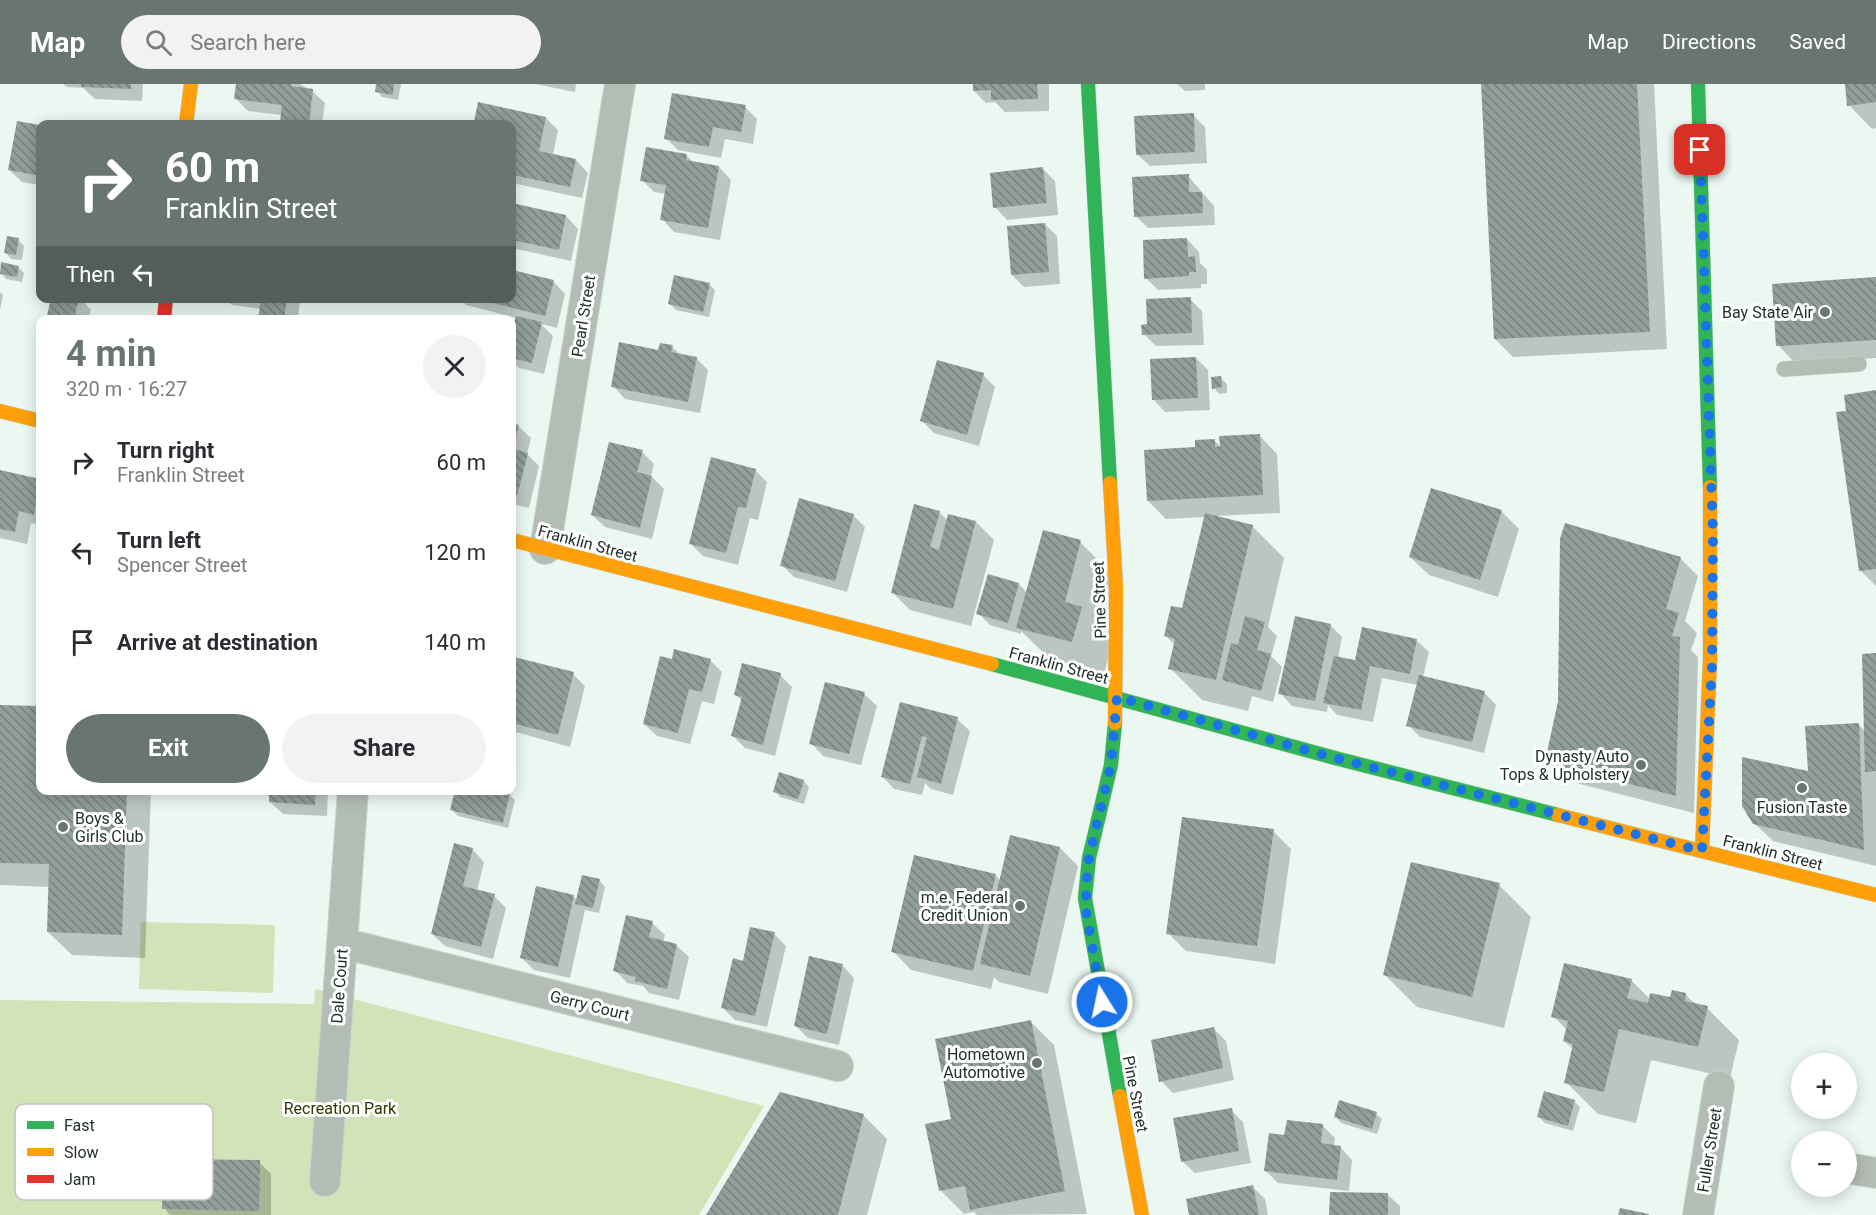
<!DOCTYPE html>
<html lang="en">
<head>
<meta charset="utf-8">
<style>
  :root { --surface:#fff; --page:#f2f2f3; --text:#2b2b33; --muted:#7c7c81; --accent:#697670 }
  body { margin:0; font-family:Roboto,sans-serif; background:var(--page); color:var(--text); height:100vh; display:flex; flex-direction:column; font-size:22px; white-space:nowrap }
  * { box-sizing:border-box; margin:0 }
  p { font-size:20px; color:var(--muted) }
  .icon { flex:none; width:33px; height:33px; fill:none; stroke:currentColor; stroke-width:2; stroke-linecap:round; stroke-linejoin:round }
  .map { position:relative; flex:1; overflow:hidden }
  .panel { position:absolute; left:36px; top:231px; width:480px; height:480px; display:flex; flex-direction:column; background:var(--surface); border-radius:12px; box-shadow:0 3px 15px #0003 }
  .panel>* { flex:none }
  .hud { position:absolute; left:36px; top:36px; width:480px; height:183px; border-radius:12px; box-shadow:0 3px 15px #0003; background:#697670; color:#fff; overflow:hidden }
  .buttons { position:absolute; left:1791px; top:969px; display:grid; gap:12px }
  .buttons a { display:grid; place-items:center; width:66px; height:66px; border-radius:50%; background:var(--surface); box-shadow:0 3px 15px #0003; font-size:30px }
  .pin { position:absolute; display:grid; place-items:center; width:51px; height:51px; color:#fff; margin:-26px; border-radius:12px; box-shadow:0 3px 9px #0006 }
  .me { position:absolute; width:66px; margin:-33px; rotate:350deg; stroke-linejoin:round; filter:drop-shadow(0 0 4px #0008) }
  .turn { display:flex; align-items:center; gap:21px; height:126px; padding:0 30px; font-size:27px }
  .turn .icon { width:78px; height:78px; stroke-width:2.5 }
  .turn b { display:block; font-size:42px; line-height:51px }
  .then { display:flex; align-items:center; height:57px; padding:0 30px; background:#0003; gap:12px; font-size:22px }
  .round { display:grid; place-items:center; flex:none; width:63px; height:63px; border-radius:32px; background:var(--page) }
  .head { display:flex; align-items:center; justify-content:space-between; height:102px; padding:0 30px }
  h1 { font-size:36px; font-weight:700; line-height:45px; color:var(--accent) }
  .button { display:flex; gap:12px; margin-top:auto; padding:12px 30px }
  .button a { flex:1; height:69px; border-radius:36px; background:var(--accent); color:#fff; font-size:24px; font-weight:700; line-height:69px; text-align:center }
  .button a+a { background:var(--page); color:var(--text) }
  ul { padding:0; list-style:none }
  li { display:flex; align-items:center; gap:18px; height:90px; padding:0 30px }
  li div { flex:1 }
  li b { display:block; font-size:22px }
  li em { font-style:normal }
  header { display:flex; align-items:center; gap:36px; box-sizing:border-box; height:84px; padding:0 30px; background:var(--accent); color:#fff }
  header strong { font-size:28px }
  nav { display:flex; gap:33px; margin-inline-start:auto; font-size:21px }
  .search { width:420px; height:54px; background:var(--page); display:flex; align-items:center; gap:15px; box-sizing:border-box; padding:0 21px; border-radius:33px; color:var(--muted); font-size:22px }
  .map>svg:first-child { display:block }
  .green { fill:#d2e3b8 }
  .shadow { fill:#0003 }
  .building { fill:url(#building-back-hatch) }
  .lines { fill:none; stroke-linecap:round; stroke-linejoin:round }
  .lane-casing { stroke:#c7d3cd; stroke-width:16 }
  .street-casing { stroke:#c7d3cd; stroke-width:32 }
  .fast-casing { stroke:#c7d3cd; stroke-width:15 }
  .slow-casing { stroke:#c7d3cd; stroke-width:15 }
  .jam-casing { stroke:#c7d3cd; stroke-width:15 }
  .lane { stroke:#b4bdb5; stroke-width:15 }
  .street { stroke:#b4bdb5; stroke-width:30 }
  .fast { stroke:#30b455; stroke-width:14 }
  .slow { stroke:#ff9f0a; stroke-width:14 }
  .jam { stroke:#e5322d; stroke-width:14 }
  .route { stroke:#1a73e8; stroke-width:10; stroke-dasharray:0 18 }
  .poi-dot { fill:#697670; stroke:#fff; stroke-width:2 }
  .labels { text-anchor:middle; stroke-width:6; stroke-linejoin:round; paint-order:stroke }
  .poi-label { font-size:16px; fill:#24302b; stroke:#fff; text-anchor:end }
  .street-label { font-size:16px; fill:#24302b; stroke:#fff }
  .park-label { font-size:16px; fill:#303b00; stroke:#fff }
  .key { fill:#fff; stroke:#bdc1bf; stroke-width:1.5 }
  .key-label { font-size:16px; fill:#24302b }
</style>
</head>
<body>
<header>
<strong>Map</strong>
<div class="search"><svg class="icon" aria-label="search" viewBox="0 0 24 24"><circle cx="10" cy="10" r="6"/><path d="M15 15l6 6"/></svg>Search here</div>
<nav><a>Map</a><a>Directions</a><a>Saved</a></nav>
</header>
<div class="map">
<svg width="1876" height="1131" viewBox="0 0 1876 1131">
  <defs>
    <pattern id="building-back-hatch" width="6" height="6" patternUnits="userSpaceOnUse" patternTransform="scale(1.5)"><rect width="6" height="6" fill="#919e9a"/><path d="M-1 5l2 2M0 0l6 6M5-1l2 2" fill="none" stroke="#76817e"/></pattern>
  </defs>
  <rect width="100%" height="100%" fill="#eaf8f1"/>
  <path class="green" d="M141 838 275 841 273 909 139 905Z
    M315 905 764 1022 699 1131H0V916L314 920Z"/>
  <path class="shadow" d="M63 0H143L142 17 95 15 83 4 67 3Z
    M238 0H300L312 7 325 19 322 40H286L282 37V31L248 27 236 15Z
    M378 0H401L398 16 382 13 377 7Z
    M535 0H576L575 8Z
    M974 0H1049V27L1005 28 995 18 986 19 974 7Z
    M1177 0H1205V6L1185 7Z
    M1482 0H1654L1667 265 1513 273 1495 255Z
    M1846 0H1876V44L1872 45 1849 21Z
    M745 23 757 35 753 60 725 55 721 74 678 66 666 54Z
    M1193 31 1205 43 1207 79 1150 82 1137 70Z
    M546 34 558 46 553 71 576 76 588 89 582 114 512 99V40H479L476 37Z
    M18 39 40 43V101L22 98 9 86Z
    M686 71 694 79 719 83 731 96 720 156 674 148 662 135 666 110 654 108 642 96Z
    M1043 85 1055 97 1058 131 1007 136 995 123Z
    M1188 92 1214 122 1215 141 1148 144 1136 132Z
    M512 120 566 132 578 145 571 177 512 164Z
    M1045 140 1057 152 1060 200 1024 203 1012 191Z
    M1187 155 1199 168 1200 179 1207 186V200H1201V204L1158 206 1146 194Z
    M18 156 24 162 22 176 11 175 6 169Z
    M18 183 24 189 22 198 6 195 1 189Z
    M512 187 553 197 565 210 557 244 541 240 553 252 544 290 519 284 512 277V240L515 241 517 234 466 221 460 214H512Z
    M1876 195V274L1796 280 1778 261Z
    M709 200 715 206 709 233 676 226 670 220Z
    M0 208 3 211 0 226Z
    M53 214H80L91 226 89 235 47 236Z
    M225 214H300L298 236H259L261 225 232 221Z
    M1190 215 1202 227 1204 261 1156 262 1144 250 1149 242Z
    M672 263 681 271 696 274 708 286 700 329 625 315 613 302 659 267Z
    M1196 274 1208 286 1210 326 1165 328 1153 315Z
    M983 291 995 303 979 362 934 349 922 337Z
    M1221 294 1227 300V309L1219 310 1214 304Z
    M1876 308V502L1860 486Z
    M512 340 518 342 531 354 527 370 539 382 529 424 512 420Z
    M1259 351 1277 370 1280 429 1215 432 1252 442 1284 474 1268 543 1277 552 1271 572 1282 583 1273 618 1252 612 1248 627 1202 616 1170 584 1175 561 1166 552 1184 526 1205 433 1166 435 1148 417 1197 365 1214 356 1221 363Z
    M642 368 654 380 651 392 664 405 652 455 605 443 592 431Z
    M755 386 767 398 758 436 750 434 738 481 703 472 691 460Z
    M0 387 40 396V441L31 439 27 460 0 454Z
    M1501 427 1519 445 1498 513 1429 491 1410 473Z
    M939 428 948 437 976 438 994 456 971 542 910 526 892 508Z
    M853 431 865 443 847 508 794 493 782 481Z
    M1080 458 1112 490 1099 542 1113 556 1104 590 1050 575 1021 547V550L990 541 978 529 1019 500 1027 509Z
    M1680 474 1698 492 1685 537 1697 549 1691 566 1698 573 1694 729 1564 696 1546 678Z
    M1330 541 1342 553 1338 574 1357 578 1416 556 1429 568 1423 593 1484 608 1496 621 1484 669 1420 653 1408 641 1418 601 1382 594 1373 638 1337 631 1328 621 1327 628 1292 622 1280 609Z
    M1876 571V782L1773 757 1754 739 1859 641 1866 648Z
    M515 575 573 590 585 602 570 663 512 647V589Z
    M710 576 722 588 714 620 702 617 690 660 657 652 644 640 673 577Z
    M780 591 792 603 775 672 745 664 733 652 742 617 736 611Z
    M864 610 877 622 861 681 823 672 811 659Z
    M901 620 957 635 970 647 953 711 931 705 925 699 922 711 894 705 882 692Z
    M0 622 40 623V706H151L145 874 72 871 48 848 50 803 0 801Z
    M780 690 804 697 809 703 804 720 780 713 775 707Z
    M271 706H328L327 732 283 730 270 718Z
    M456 706H495L509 710 515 716 508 744 458 732 452 726Z
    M1273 747 1291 765 1275 880 1186 867 1168 849Z
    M1060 764 1078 782 1048 910 999 898 994 893 991 905 911 886 893 867 995 791 1001 797Z
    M472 765 484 778 477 807 494 812 506 824 493 875 445 862 432 850Z
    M600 797 605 803 599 829 585 826 570 894 534 886 522 874 573 812 577 816Z
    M1499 801 1531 833 1504 944 1417 923 1385 891Z
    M652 839 665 851 663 858 676 861 689 873 679 916 649 909 643 902 627 899 615 886Z
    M774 850 786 862 767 943 735 936 723 924 744 879Z
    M842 881 854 894 839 961 808 954 796 942Z
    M1631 896 1650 915H1671L1686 911 1696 921 1707 924 1739 956 1730 994 1651 976 1636 1039 1598 1030 1566 998 1573 965 1564 957 1567 946 1553 932Z
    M1030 937 1054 961 1087 1130 977 1131 974 1128 964 1130 940 1106 953 1036Z
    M1213 944 1226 957 1234 996 1173 1009 1161 997Z
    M1574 1017 1580 1023 1573 1047 1545 1039 1539 1033Z
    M1231 1026 1243 1038 1251 1079 1195 1089 1182 1077Z
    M1376 1030 1382 1035 1377 1050 1341 1039 1336 1033Z
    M863 1031 887 1055 867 1131H708Z
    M1323 1042 1335 1054 1334 1063H1340L1352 1076 1349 1107 1278 1099 1266 1087 1286 1053Z
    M259 1078 271 1090V1131H170L164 1124Z
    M1253 1103 1265 1115 1268 1131H1190Z
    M1387 1110 1400 1122V1131H1331Z"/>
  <path class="building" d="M81 0H131V5L81 3Z
    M236 0H291V2L313 5 309 40 280 37 282 21 234 15Z
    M376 0H394L393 11 375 8Z
    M973 0H1037L1038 15 991 16V6L973 7Z
    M1481 0H1637L1650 248 1494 255Z
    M1845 0H1876V18L1847 22Z
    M672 9 746 21 741 48 713 43 709 63 664 55Z
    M478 18 546 33 539 67 576 75 570 103 512 91V40L474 38Z
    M1194 29 1195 68 1136 71 1134 32Z
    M17 37 40 41V92L8 86Z
    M646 63 687 70 686 76 719 82 708 144 660 136 666 101 640 97Z
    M1043 83 1047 119 993 124 990 89Z
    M1189 90V108H1202L1203 129 1134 133 1132 93Z
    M512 119 566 131 559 166 512 156Z
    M1045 139 1049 188 1011 191 1007 142Z
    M7 152 19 154 16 171 4 169Z
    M1187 154 1188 173 1195 172 1196 188H1189V192L1144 195 1143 156Z
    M1 178 19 182 17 193 0 190Z
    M512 186 554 196 545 232 477 215 512 214Z
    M674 191 710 199 703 228 668 220Z
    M1876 193V256L1776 262 1772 200Z
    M1191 213 1192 249 1142 251 1141 241 1147 240 1146 215Z
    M51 214H79L75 230 92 236H46Z
    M261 214H287L284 236H258Z
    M516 232 542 238 532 279 512 274V238L514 239Z
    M619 258 658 266 660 259 673 261 671 268 697 273 688 318 611 303Z
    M1196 273 1198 314 1152 316 1150 275Z
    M937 276 984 289 967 351 920 337Z
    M1221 292 1222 303 1212 305 1211 293Z
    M1876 306V485L1859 487 1836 328 1846 327 1844 311Z
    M512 339 519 341 513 365 528 369 517 412 512 411Z
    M1260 350 1263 411 1147 417 1144 366 1195 363V356L1215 355V363L1220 362 1219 352Z
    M609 358 643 366 637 388 652 392 640 444 591 431Z
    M711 373 756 385 746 424 738 423 726 469 689 460Z
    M0 386 40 395 34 431 19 427 15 448 0 445Z
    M1431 404 1502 426 1480 496 1409 473Z
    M799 414 854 430 835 497 780 482Z
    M914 420 940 427 930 463 939 466 948 430 976 437 953 525 891 509Z
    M1205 429 1253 441 1216 596 1168 585 1175 555 1164 552 1171 522 1182 524Z
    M1565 439 1681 473 1666 525 1679 529 1672 552 1680 553 1676 712 1545 678 1558 617 1560 455Z
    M1043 446 1081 456 1065 518 1082 523 1072 558 1016 544Z
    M988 490 1019 499 1008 539 976 530Z
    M1245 532 1265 538 1257 566 1271 570 1261 607 1222 596 1231 559 1238 561Z
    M1295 532 1331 540 1315 617 1278 610Z
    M1362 543 1417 555 1410 590 1370 582 1361 626 1323 619 1334 572 1355 576Z
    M674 565 711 575 702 608 689 605 678 649 643 640 660 572 672 575Z
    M1876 569V687L1865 688 1862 570Z
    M514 573 574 588 558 651 512 639V583Z
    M742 579 781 589 763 661 731 652 742 613 734 611Z
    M1419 591 1485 607 1472 658 1406 642Z
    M825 598 865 608 849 670 809 660Z
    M900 618 958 633 941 700 917 693 927 653 922 652 910 700 881 693Z
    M0 621 40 622V706H127L122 851 47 848 49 780 0 779Z
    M1859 639 1864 766 1753 740 1742 722V673L1808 687 1805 642Z
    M779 688 804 696 798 715 773 708Z
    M269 706H316L315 721 269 718Z
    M455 706 510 709 503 739 450 726Z
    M1182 733 1274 745 1257 862 1166 850Z
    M1010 751 1060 763 1030 892 980 880Z
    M454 759 473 764 463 802 495 810 481 863 431 850Z
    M914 771 996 790 973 887 891 868Z
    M1411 778 1500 799 1472 913 1383 891Z
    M582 791 600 795 593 824 575 820Z
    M536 802 574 811 558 883 520 874Z
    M626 831 653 837 649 853 677 860 667 905 635 897 636 893 613 887Z
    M750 843 775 848 755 932 721 924 733 874 743 877Z
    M809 872 843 880 827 950 794 942Z
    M1564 879 1632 895 1627 914 1648 919 1650 909 1670 913 1672 906 1686 909 1685 917 1708 922 1698 963 1619 945 1604 1008 1564 999 1573 960 1563 957 1568 937 1551 933Z
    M1031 936 1065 1107 970 1126 965 1102 939 1107 925 1040 951 1035 935 955Z
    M1214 943 1223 984 1159 998 1151 956Z
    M1544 1007 1575 1016 1568 1042 1537 1033Z
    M780 1008 864 1030 838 1131H706Z
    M1339 1016 1377 1028 1372 1045 1334 1033Z
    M1232 1024 1239 1067 1181 1078 1173 1034Z
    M1287 1036 1323 1040 1321 1059 1341 1062 1337 1096 1264 1087 1269 1049 1284 1051Z
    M163 1075 260 1076 259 1127 162 1125Z
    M1253 1101 1259 1131H1189L1186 1115Z
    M1330 1108 1388 1109V1131H1329Z
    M1620 1124 1649 1130V1131H1618Z"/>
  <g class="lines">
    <g class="lane-casing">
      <path id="lane" d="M1784 285 1859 280"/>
    </g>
    <g class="street-casing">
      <path id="street" d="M545 465 620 0
        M342 859 838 982
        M1846 1084 1876 1089
        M325 1097 353 706
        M1698 1131 1719 1002"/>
    </g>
    <g class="fast-casing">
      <path id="fast" d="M1088 0 1110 399
        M1698 0 1710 403
        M992 580 1335 674 1558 731
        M1115 639 1111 681 1089 774 1085 814 1120 1012"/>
    </g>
    <g class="slow-casing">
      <path id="slow" d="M186 40 191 0
        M0 327 40 337
        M1110 399 1116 504 1115 639
        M512 456 992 580
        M1558 731 1876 811
        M1702 767 1710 575V403
        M1120 1012 1142 1131"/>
    </g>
    <g class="jam-casing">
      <path id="jam" d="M164 236 166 214"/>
    </g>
    <use href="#lane" class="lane"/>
    <use href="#street" class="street"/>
    <use href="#fast" class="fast"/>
    <use href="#slow" class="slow"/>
    <use href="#jam" class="jam"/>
  </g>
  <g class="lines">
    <path class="route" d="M1102 918 1086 827V802L1089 774 1111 681 1117 613 1335 674 1702 767 1712 582 1713 450 1700 66"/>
  </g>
  <g class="poi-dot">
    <circle cx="1825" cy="228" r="6"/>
    <circle cx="1641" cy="681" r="6"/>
    <circle cx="1802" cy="704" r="6"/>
    <circle cx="63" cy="743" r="6"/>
    <circle cx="1020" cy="822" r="6"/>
    <circle cx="1037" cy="979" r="6"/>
  </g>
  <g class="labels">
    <g class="poi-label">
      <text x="1813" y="234">Bay State Air</text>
      <text x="1629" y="678">Dynasty Auto<tspan x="1629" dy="18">Tops &amp; Upholstery</tspan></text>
      <text x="1802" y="729" text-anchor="middle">Fusion Taste</text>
      <text x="75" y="740" text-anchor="start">Boys &amp;<tspan x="75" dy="18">Girls Club</tspan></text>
      <text x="1008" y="819">m.e. Federal<tspan x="1008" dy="18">Credit Union</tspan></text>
      <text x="1025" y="976">Hometown<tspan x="1025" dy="18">Automotive</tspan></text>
    </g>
    <g class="street-label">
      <text transform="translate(583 232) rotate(-81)" y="6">Pearl Street</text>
      <text transform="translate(588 459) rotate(15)" y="6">Franklin Street</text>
      <text transform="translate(1099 516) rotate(-92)" y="6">Pine Street</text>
      <text transform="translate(1059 581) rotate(15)" y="6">Franklin Street</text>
      <text transform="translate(1773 768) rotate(14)" y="6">Franklin Street</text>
      <text transform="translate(339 902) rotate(-86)" y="6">Dale Court</text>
      <text transform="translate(590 921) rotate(14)" y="6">Gerry Court</text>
      <text transform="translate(1136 1010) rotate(79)" y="6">Pine Street</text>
      <text transform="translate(1709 1066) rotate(-81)" y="6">Fuller Street</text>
    </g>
    <g class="park-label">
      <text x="340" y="1030">Recreation Park</text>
    </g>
  </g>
  <rect x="15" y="1020" width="198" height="96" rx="9" class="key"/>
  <rect x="27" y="1037" width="27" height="8" fill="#30b455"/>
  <rect x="27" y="1064" width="27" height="8" fill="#ff9f0a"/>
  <rect x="27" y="1091" width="27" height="8" fill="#e5322d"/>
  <g class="key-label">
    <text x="64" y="1047">Fast</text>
    <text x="64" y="1074">Slow</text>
    <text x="64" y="1101">Jam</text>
  </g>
</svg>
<div class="buttons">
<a>+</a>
<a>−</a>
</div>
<div class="pin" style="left:1700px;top:66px;background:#d93025"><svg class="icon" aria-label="arrive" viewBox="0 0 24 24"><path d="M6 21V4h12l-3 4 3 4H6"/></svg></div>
<svg class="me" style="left:1102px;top:918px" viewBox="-20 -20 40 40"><circle r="17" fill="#1a73e8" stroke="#fff" stroke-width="3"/><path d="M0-11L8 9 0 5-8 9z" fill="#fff"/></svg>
<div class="hud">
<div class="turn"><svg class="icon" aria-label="right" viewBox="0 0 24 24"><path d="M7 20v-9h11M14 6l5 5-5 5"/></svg><div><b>60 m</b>Franklin Street</div></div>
<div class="then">Then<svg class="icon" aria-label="left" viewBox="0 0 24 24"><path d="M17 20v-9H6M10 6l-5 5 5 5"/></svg></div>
</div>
<section class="panel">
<div class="head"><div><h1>4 min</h1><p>320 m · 16:27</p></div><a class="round"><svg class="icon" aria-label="close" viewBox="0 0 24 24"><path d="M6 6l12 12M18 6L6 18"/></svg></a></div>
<ul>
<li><svg class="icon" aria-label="right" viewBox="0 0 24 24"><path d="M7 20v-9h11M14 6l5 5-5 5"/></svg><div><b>Turn right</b><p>Franklin Street</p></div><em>60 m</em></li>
<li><svg class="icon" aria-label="left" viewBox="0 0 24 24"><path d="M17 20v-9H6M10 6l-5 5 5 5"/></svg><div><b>Turn left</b><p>Spencer Street</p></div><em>120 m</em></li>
<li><svg class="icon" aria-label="arrive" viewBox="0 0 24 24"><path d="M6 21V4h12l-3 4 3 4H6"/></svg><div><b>Arrive at destination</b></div><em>140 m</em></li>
</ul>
<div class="button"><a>Exit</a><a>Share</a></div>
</section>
</div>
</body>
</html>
